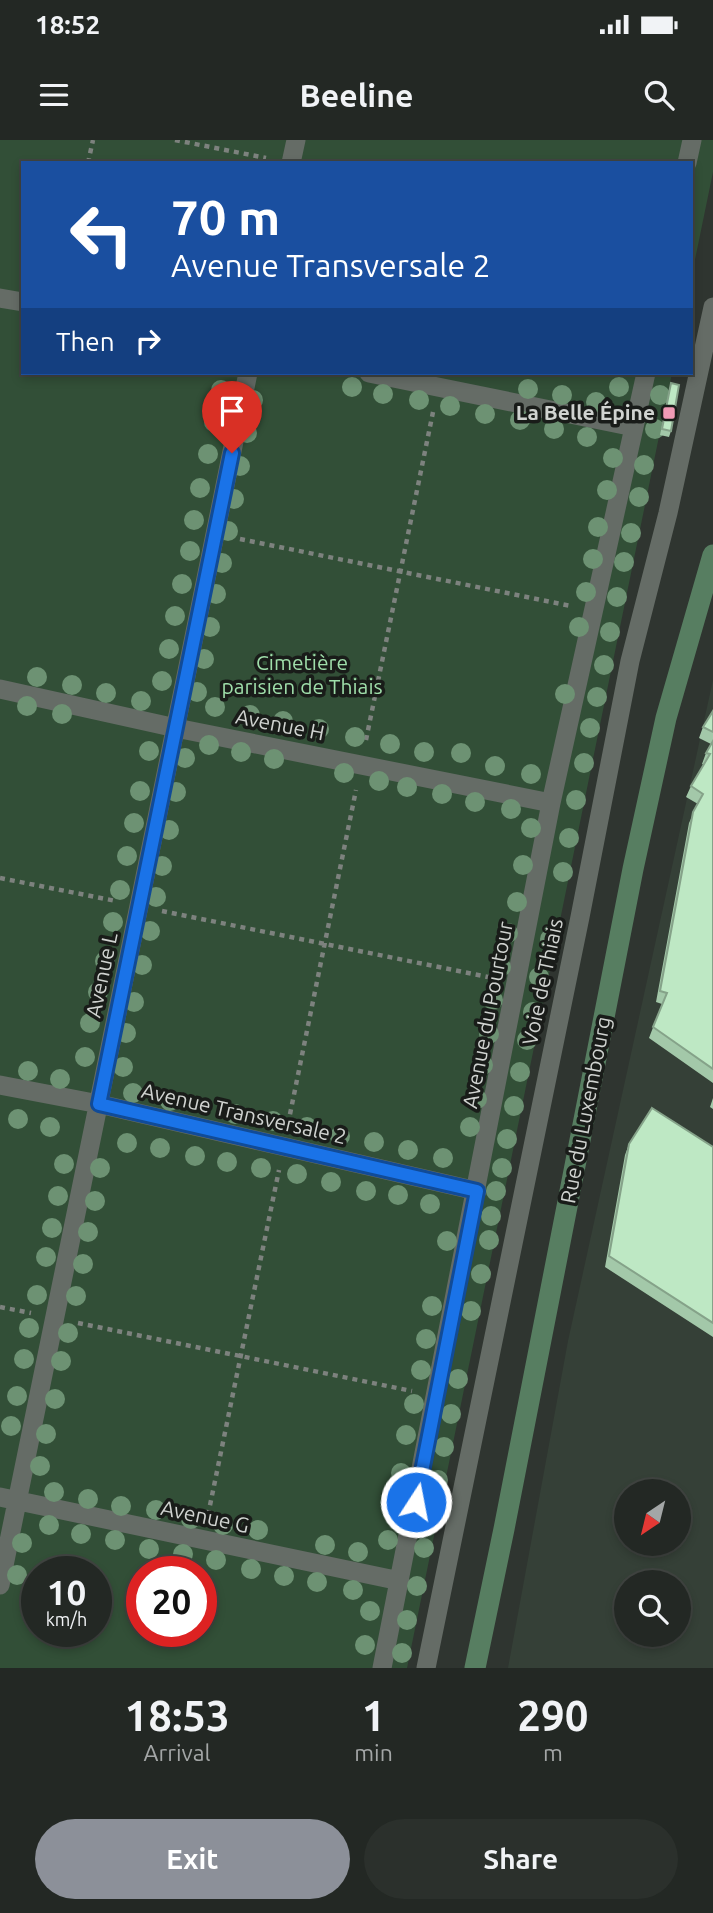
<!DOCTYPE html>
<html lang="en">
<head>
<meta charset="utf-8">
<style>
  :root { --surface:#232824; --page:#2b302c; --text:#f1f3f6; --muted:#a3a6a6; --line:#404441; --accent:#8c9099 }
  body { margin:0; font-family:Ubuntu,sans-serif; background:var(--page); color:var(--text); height:100vh; display:flex; flex-direction:column; font-size:26px; white-space:nowrap }
  * { box-sizing:border-box; margin:0 }
  p { font-size:23px; color:var(--muted) }
  .icon { flex:none; width:38px; height:38px; fill:none; stroke:currentColor; stroke-width:2; stroke-linecap:round; stroke-linejoin:round }
  .map { position:relative; height:1528px; overflow:hidden }
  .panel { display:flex; flex-direction:column; background:var(--surface); flex:1 }
  .panel>* { flex:none }
  .banner { position:absolute; left:21px; top:21px; width:672px; height:214px; border-radius:0px; box-shadow:0 4px 10px #0003,0 0 0 2px var(--line); background:#1a4fa0; color:#fff; overflow:hidden }
  .needle { width:46px; rotate:215deg }
  .fabs { position:absolute; left:614px; top:1339px; display:grid; gap:14px }
  .fabs a { display:grid; place-items:center; width:77px; height:77px; border-radius:50%; background:var(--surface); box-shadow:0 4px 10px #0003,0 0 0 2px var(--line); font-size:35px }
  .speed { position:absolute; left:21px; top:1416px; display:flex; gap:14px; font-size:35px; font-weight:700; text-align:center }
  .speed>* { display:grid; place-content:center; width:91px; height:91px; border-radius:50%; background:var(--surface); box-shadow:0 4px 10px #0003,0 0 0 2px var(--line); line-height:1 }
  .speed small { font-size:18px; font-weight:400 }
  .speed .limit { border:10px solid #d22; background:#fff; color:#111 }
  .pin { position:absolute; display:grid; place-items:center; width:60px; height:60px; color:#fff; margin:-72px -30px; border-radius:50% 50% 50% 0; rotate:-45deg; box-shadow:0 0 7px #0007 }
  .pin .icon { rotate:45deg }
  .me { position:absolute; width:77px; margin:-38px; rotate:11deg; stroke-linejoin:round; filter:drop-shadow(0 0 5px #0008) }
  .turn { display:flex; align-items:center; gap:24px; height:147px; padding:0 35px; font-size:32px }
  .turn .icon { width:91px; height:91px; stroke-width:2.5 }
  .turn b { display:block; font-size:49px; line-height:60px }
  .then { display:flex; align-items:center; height:66px; padding:0 35px; background:#0003; gap:14px; font-size:26px }
  .eta { display:flex; justify-content:space-evenly; align-items:center; height:119px; text-align:center }
  .eta b { font-size:42px; font-weight:600; line-height:49px }
  .button { display:flex; gap:14px; margin-top:auto; padding:14px 35px }
  .button a { flex:1; height:80px; border-radius:42px; background:var(--accent); color:#fff; font-size:28px; font-weight:600; line-height:80px; text-align:center }
  .button a+a { background:var(--page); color:var(--text) }
  .status { display:flex; justify-content:space-between; align-items:center; height:49px; padding:0 35px; background:var(--surface); direction:ltr }
  .status svg { height:19px; fill:currentColor }
  header { display:flex; justify-content:space-between; align-items:center; height:91px; padding:0 35px; background:var(--surface); font-size:32px; font-weight:600 }
  .map>svg:first-child { display:block }
  .built { fill:#354037; fill-rule:evenodd }
  .green { fill:#324f37; fill-rule:evenodd }
  .lines { fill:none; stroke-linecap:round; stroke-linejoin:round }
  .path { stroke:#7d827e; stroke-width:4.5; stroke-dasharray:5 5; stroke-linecap:butt }
  .lane { stroke:#656c66; stroke-width:19 }
  .secondary { stroke:#577e61; stroke-width:21 }
  .tree { fill:#6d9273 }
  .wall { fill:#a3c8a9 }
  .building { fill:#bee8c4; stroke:#85a289; stroke-width:2 }
  .route-casing { stroke:#114b97; stroke-width:18 }
  .route { stroke:#1a73e8; stroke-width:12 }
  .poi-dot { fill:#f09ab5; stroke:#191c19; stroke-width:2.5 }
  .labels { text-anchor:middle; stroke-width:7; stroke-linejoin:round; paint-order:stroke }
  .poi-label { font-size:21px; font-weight:bold; fill:#d0d3d0; stroke:#191c19; text-anchor:end }
  .park-label { font-size:21px; fill:#9fdeaa; stroke:#191c19 }
  .street-label { font-size:21px; fill:#d0d3d0; stroke:#191c19 }
</style>
</head>
<body>
<div class="status"><b>18:52</b><svg viewBox="0 0 49 12"><path d="M0 12V9h3v3zM5 12V6h3v6zM10 12V3h3v9zM15 12V0h3v12zM26 1h20v11H26zM47 4h2v5h-2z"/></svg></div>
<header><svg class="icon" aria-label="menu" viewBox="0 0 24 24"><path d="M4 6h16M4 12h16M4 18h16"/></svg>Beeline<svg class="icon" aria-label="search" viewBox="0 0 24 24"><circle cx="10" cy="10" r="6"/><path d="M15 15l6 6"/></svg></header>
<div class="map">
<svg width="713" height="1528" viewBox="0 0 713 1528">
  <rect width="100%" height="100%" fill="#2f3530"/>
  <path class="built" d="M713 540V1528H508L568 1201ZM626 1351H679V1404H626ZM626 1442H679V1494H626Z"/>
  <path class="green" d="M0 0H713V32L691 139V23H23V233H672L407 1528H0ZM37 1432H96V1491H37ZM142 1432H201V1491H142Z"/>
  <g class="lines">
    <path class="path" d="M175 0 266 18
      M88 23 93 0
      M240 399 571 466
      M366 600 433 272
      M0 738 116 761
      M162 771 493 838
      M288 984 356 650
      M0 1167 31 1173
      M78 1183 412 1251
      M208 1375 279 1030"/>
    <path class="lane" d="M291 23 296 0
      M687 23 692 0
      M0 158 23 162
      M369 233 634 287
      M0 549 176 588 551 663
      M0 945 99 964 477 1051
      M0 1357 400 1441
      M0 1445 248 233
      M382 1528 551 663 646 233
      M426 1528 580 777 630 521 668 373 713 167"/>
    <path class="secondary" d="M475 1528 504 1389 633 729 666 578 713 415"/>
  </g>
  <g class="tree">
    <circle cx="352" cy="247" r="10"/>
    <circle cx="619" cy="247" r="10"/>
    <circle cx="528" cy="249" r="10"/>
    <circle cx="221" cy="250" r="10"/>
    <circle cx="383" cy="254" r="10"/>
    <circle cx="562" cy="255" r="10"/>
    <circle cx="660" cy="255" r="10"/>
    <circle cx="253" cy="260" r="10"/>
    <circle cx="419" cy="260" r="10"/>
    <circle cx="596" cy="262" r="10"/>
    <circle cx="450" cy="266" r="10"/>
    <circle cx="485" cy="274" r="10"/>
    <circle cx="520" cy="280" r="10"/>
    <circle cx="214" cy="282" r="10"/>
    <circle cx="554" cy="289" r="10"/>
    <circle cx="655" cy="289" r="10"/>
    <circle cx="247" cy="293" r="10"/>
    <circle cx="587" cy="297" r="10"/>
    <circle cx="208" cy="314" r="10"/>
    <circle cx="613" cy="318" r="10"/>
    <circle cx="644" cy="325" r="10"/>
    <circle cx="240" cy="326" r="10"/>
    <circle cx="200" cy="348" r="10"/>
    <circle cx="607" cy="350" r="10"/>
    <circle cx="639" cy="357" r="10"/>
    <circle cx="234" cy="359" r="10"/>
    <circle cx="194" cy="380" r="10"/>
    <circle cx="598" cy="387" r="10"/>
    <circle cx="228" cy="391" r="10"/>
    <circle cx="631" cy="393" r="10"/>
    <circle cx="190" cy="411" r="10"/>
    <circle cx="593" cy="419" r="10"/>
    <circle cx="624" cy="422" r="10"/>
    <circle cx="222" cy="423" r="10"/>
    <circle cx="182" cy="444" r="10"/>
    <circle cx="586" cy="452" r="10"/>
    <circle cx="216" cy="454" r="10"/>
    <circle cx="617" cy="457" r="10"/>
    <circle cx="175" cy="476" r="10"/>
    <circle cx="210" cy="487" r="10"/>
    <circle cx="579" cy="487" r="10"/>
    <circle cx="610" cy="492" r="10"/>
    <circle cx="169" cy="509" r="10"/>
    <circle cx="204" cy="519" r="10"/>
    <circle cx="604" cy="525" r="10"/>
    <circle cx="37" cy="537" r="10"/>
    <circle cx="162" cy="541" r="10"/>
    <circle cx="72" cy="545" r="10"/>
    <circle cx="197" cy="552" r="10"/>
    <circle cx="106" cy="553" r="10"/>
    <circle cx="565" cy="554" r="10"/>
    <circle cx="597" cy="557" r="10"/>
    <circle cx="141" cy="561" r="10"/>
    <circle cx="27" cy="566" r="10"/>
    <circle cx="215" cy="567" r="10"/>
    <circle cx="62" cy="574" r="10"/>
    <circle cx="250" cy="575" r="10"/>
    <circle cx="283" cy="581" r="10"/>
    <circle cx="590" cy="588" r="10"/>
    <circle cx="319" cy="589" r="10"/>
    <circle cx="355" cy="597" r="10"/>
    <circle cx="390" cy="604" r="10"/>
    <circle cx="209" cy="605" r="10"/>
    <circle cx="149" cy="611" r="10"/>
    <circle cx="241" cy="612" r="10"/>
    <circle cx="424" cy="612" r="10"/>
    <circle cx="461" cy="613" r="10"/>
    <circle cx="185" cy="618" r="10"/>
    <circle cx="274" cy="619" r="10"/>
    <circle cx="584" cy="623" r="10"/>
    <circle cx="495" cy="626" r="10"/>
    <circle cx="344" cy="633" r="10"/>
    <circle cx="531" cy="634" r="10"/>
    <circle cx="379" cy="641" r="10"/>
    <circle cx="407" cy="647" r="10"/>
    <circle cx="140" cy="651" r="10"/>
    <circle cx="176" cy="652" r="10"/>
    <circle cx="442" cy="654" r="10"/>
    <circle cx="576" cy="660" r="10"/>
    <circle cx="475" cy="662" r="10"/>
    <circle cx="511" cy="669" r="10"/>
    <circle cx="134" cy="683" r="10"/>
    <circle cx="531" cy="688" r="10"/>
    <circle cx="169" cy="690" r="10"/>
    <circle cx="569" cy="698" r="10"/>
    <circle cx="127" cy="716" r="10"/>
    <circle cx="523" cy="725" r="10"/>
    <circle cx="162" cy="726" r="10"/>
    <circle cx="563" cy="732" r="10"/>
    <circle cx="120" cy="750" r="10"/>
    <circle cx="156" cy="757" r="10"/>
    <circle cx="517" cy="762" r="10"/>
    <circle cx="113" cy="782" r="10"/>
    <circle cx="150" cy="791" r="10"/>
    <circle cx="508" cy="793" r="10"/>
    <circle cx="550" cy="799" r="10"/>
    <circle cx="105" cy="821" r="10"/>
    <circle cx="142" cy="825" r="10"/>
    <circle cx="501" cy="827" r="10"/>
    <circle cx="539" cy="837" r="10"/>
    <circle cx="98" cy="852" r="10"/>
    <circle cx="493" cy="860" r="10"/>
    <circle cx="134" cy="862" r="10"/>
    <circle cx="533" cy="872" r="10"/>
    <circle cx="90" cy="883" r="10"/>
    <circle cx="126" cy="893" r="10"/>
    <circle cx="489" cy="894" r="10"/>
    <circle cx="527" cy="900" r="10"/>
    <circle cx="85" cy="917" r="10"/>
    <circle cx="483" cy="925" r="10"/>
    <circle cx="123" cy="927" r="10"/>
    <circle cx="28" cy="931" r="10"/>
    <circle cx="520" cy="932" r="10"/>
    <circle cx="60" cy="939" r="10"/>
    <circle cx="133" cy="953" r="10"/>
    <circle cx="477" cy="959" r="10"/>
    <circle cx="170" cy="961" r="10"/>
    <circle cx="514" cy="966" r="10"/>
    <circle cx="235" cy="974" r="10"/>
    <circle cx="18" cy="979" r="10"/>
    <circle cx="273" cy="981" r="10"/>
    <circle cx="50" cy="987" r="10"/>
    <circle cx="307" cy="987" r="10"/>
    <circle cx="470" cy="987" r="10"/>
    <circle cx="340" cy="996" r="10"/>
    <circle cx="507" cy="999" r="10"/>
    <circle cx="374" cy="1002" r="10"/>
    <circle cx="127" cy="1003" r="10"/>
    <circle cx="160" cy="1008" r="10"/>
    <circle cx="408" cy="1010" r="10"/>
    <circle cx="195" cy="1016" r="10"/>
    <circle cx="443" cy="1018" r="10"/>
    <circle cx="227" cy="1022" r="10"/>
    <circle cx="64" cy="1024" r="10"/>
    <circle cx="100" cy="1028" r="10"/>
    <circle cx="261" cy="1028" r="10"/>
    <circle cx="502" cy="1028" r="10"/>
    <circle cx="297" cy="1034" r="10"/>
    <circle cx="331" cy="1042" r="10"/>
    <circle cx="366" cy="1051" r="10"/>
    <circle cx="496" cy="1051" r="10"/>
    <circle cx="398" cy="1055" r="10"/>
    <circle cx="58" cy="1056" r="10"/>
    <circle cx="95" cy="1061" r="10"/>
    <circle cx="430" cy="1064" r="10"/>
    <circle cx="491" cy="1076" r="10"/>
    <circle cx="52" cy="1088" r="10"/>
    <circle cx="88" cy="1092" r="10"/>
    <circle cx="489" cy="1100" r="10"/>
    <circle cx="447" cy="1101" r="10"/>
    <circle cx="46" cy="1117" r="10"/>
    <circle cx="83" cy="1124" r="10"/>
    <circle cx="481" cy="1134" r="10"/>
    <circle cx="37" cy="1155" r="10"/>
    <circle cx="76" cy="1156" r="10"/>
    <circle cx="432" cy="1166" r="10"/>
    <circle cx="471" cy="1171" r="10"/>
    <circle cx="29" cy="1188" r="10"/>
    <circle cx="68" cy="1193" r="10"/>
    <circle cx="426" cy="1199" r="10"/>
    <circle cx="24" cy="1219" r="10"/>
    <circle cx="61" cy="1221" r="10"/>
    <circle cx="421" cy="1230" r="10"/>
    <circle cx="458" cy="1239" r="10"/>
    <circle cx="17" cy="1256" r="10"/>
    <circle cx="55" cy="1259" r="10"/>
    <circle cx="414" cy="1264" r="10"/>
    <circle cx="451" cy="1274" r="10"/>
    <circle cx="11" cy="1286" r="10"/>
    <circle cx="46" cy="1294" r="10"/>
    <circle cx="406" cy="1295" r="10"/>
    <circle cx="444" cy="1307" r="10"/>
    <circle cx="40" cy="1326" r="10"/>
    <circle cx="401" cy="1333" r="10"/>
    <circle cx="438" cy="1340" r="10"/>
    <circle cx="54" cy="1352" r="10"/>
    <circle cx="88" cy="1359" r="10"/>
    <circle cx="121" cy="1366" r="10"/>
    <circle cx="394" cy="1367" r="10"/>
    <circle cx="156" cy="1370" r="10"/>
    <circle cx="430" cy="1370" r="10"/>
    <circle cx="191" cy="1379" r="10"/>
    <circle cx="49" cy="1385" r="10"/>
    <circle cx="223" cy="1385" r="10"/>
    <circle cx="258" cy="1390" r="10"/>
    <circle cx="81" cy="1394" r="10"/>
    <circle cx="115" cy="1400" r="10"/>
    <circle cx="388" cy="1400" r="10"/>
    <circle cx="22" cy="1403" r="10"/>
    <circle cx="325" cy="1405" r="10"/>
    <circle cx="424" cy="1408" r="10"/>
    <circle cx="149" cy="1409" r="10"/>
    <circle cx="358" cy="1412" r="10"/>
    <circle cx="183" cy="1414" r="10"/>
    <circle cx="216" cy="1420" r="10"/>
    <circle cx="251" cy="1429" r="10"/>
    <circle cx="17" cy="1435" r="10"/>
    <circle cx="284" cy="1436" r="10"/>
    <circle cx="317" cy="1442" r="10"/>
    <circle cx="417" cy="1446" r="10"/>
    <circle cx="353" cy="1450" r="10"/>
    <circle cx="370" cy="1471" r="10"/>
    <circle cx="407" cy="1480" r="10"/>
    <circle cx="365" cy="1505" r="10"/>
    <circle cx="402" cy="1513" r="10"/>
  </g>
  <path class="wall" d="M671 243V291L669 297 660 295Z
    M713 571V943L649 898 662 864 656 862 689 683 698 664 686 657 691 646 704 625 702 624 706 613 711 604 699 598 703 587Z
    M713 958V969L710 967Z
    M629 1004 713 1007V1197L605 1127 625 1015Z"/>
  <path class="building" d="M671 243 679 245 671 291 662 289Z
    M713 571V592L703 587Z
    M713 601V929L653 887 667 853 660 851 693 672 703 654 691 646 710 614 706 613Z
    M652 968 713 1007V1183L609 1116 629 1004Z"/>
  <g class="lines">
    <g class="route-casing">
      <path id="route" d="M232 313 99 964 477 1051 416 1362"/>
    </g>
    <use href="#route" class="route"/>
  </g>
  <rect class="poi-dot" x="662" y="266" width="14" height="14" rx="3.5"/>
  <g class="labels">
    <g class="poi-label">
      <text x="655" y="280">La Belle Épine</text>
    </g>
    <g class="park-label">
      <text x="302" y="530">Cimetière<tspan x="302" dy="24">parisien de Thiais</tspan></text>
    </g>
    <g class="street-label">
      <text transform="translate(280 585) rotate(11)" y="7">Avenue H</text>
      <text transform="translate(102 835) rotate(-78)" y="7">Avenue L</text>
      <text transform="translate(543 842) rotate(-78)" y="7">Voie de Thiais</text>
      <text transform="translate(488 875) rotate(-79)" y="7">Avenue du Pourtour</text>
      <text transform="translate(586 970) rotate(-79)" y="7">Rue du Luxembourg</text>
      <text transform="translate(244 974) rotate(13)" y="7">Avenue Transversale 2</text>
      <text transform="translate(205 1377) rotate(12)" y="7">Avenue G</text>
    </g>
  </g>
</svg>
<div class="fabs">
<a><svg class="needle" viewBox="-14 -14 28 28"><path d="M0-13l5 13h-10z" fill="#e53935"/><path d="M0 13l5-13h-10z" fill="#a3a6a6"/></svg></a>
<a><svg class="icon" aria-label="search" viewBox="0 0 24 24"><circle cx="10" cy="10" r="6"/><path d="M15 15l6 6"/></svg></a>
</div>
<div class="speed"><div>10<small>km/h</small></div><div class="limit">20</div></div>
<div class="pin" style="left:232px;top:313px;background:#d93025"><svg class="icon" aria-label="arrive" viewBox="0 0 24 24"><path d="M6 21V4h12l-3 4 3 4H6"/></svg></div>
<svg class="me" style="left:416px;top:1362px" viewBox="-20 -20 40 40"><circle r="17" fill="#1a73e8" stroke="#fff" stroke-width="3"/><path d="M0-11L8 9 0 5-8 9z" fill="#fff"/></svg>
<div class="banner">
<div class="turn"><svg class="icon" aria-label="left" viewBox="0 0 24 24"><path d="M17 20v-9H6M10 6l-5 5 5 5"/></svg><div><b>70 m</b>Avenue Transversale 2</div></div>
<div class="then">Then<svg class="icon" aria-label="right" viewBox="0 0 24 24"><path d="M7 20v-9h11M14 6l5 5-5 5"/></svg></div>
</div>
</div>
<section class="panel">
<div class="eta">
<div><b>18:53</b><p>Arrival</p></div>
<div><b>1</b><p>min</p></div>
<div><b>290</b><p>m</p></div>
</div>
<div class="button"><a>Exit</a><a>Share</a></div>
</section>
</body>
</html>
